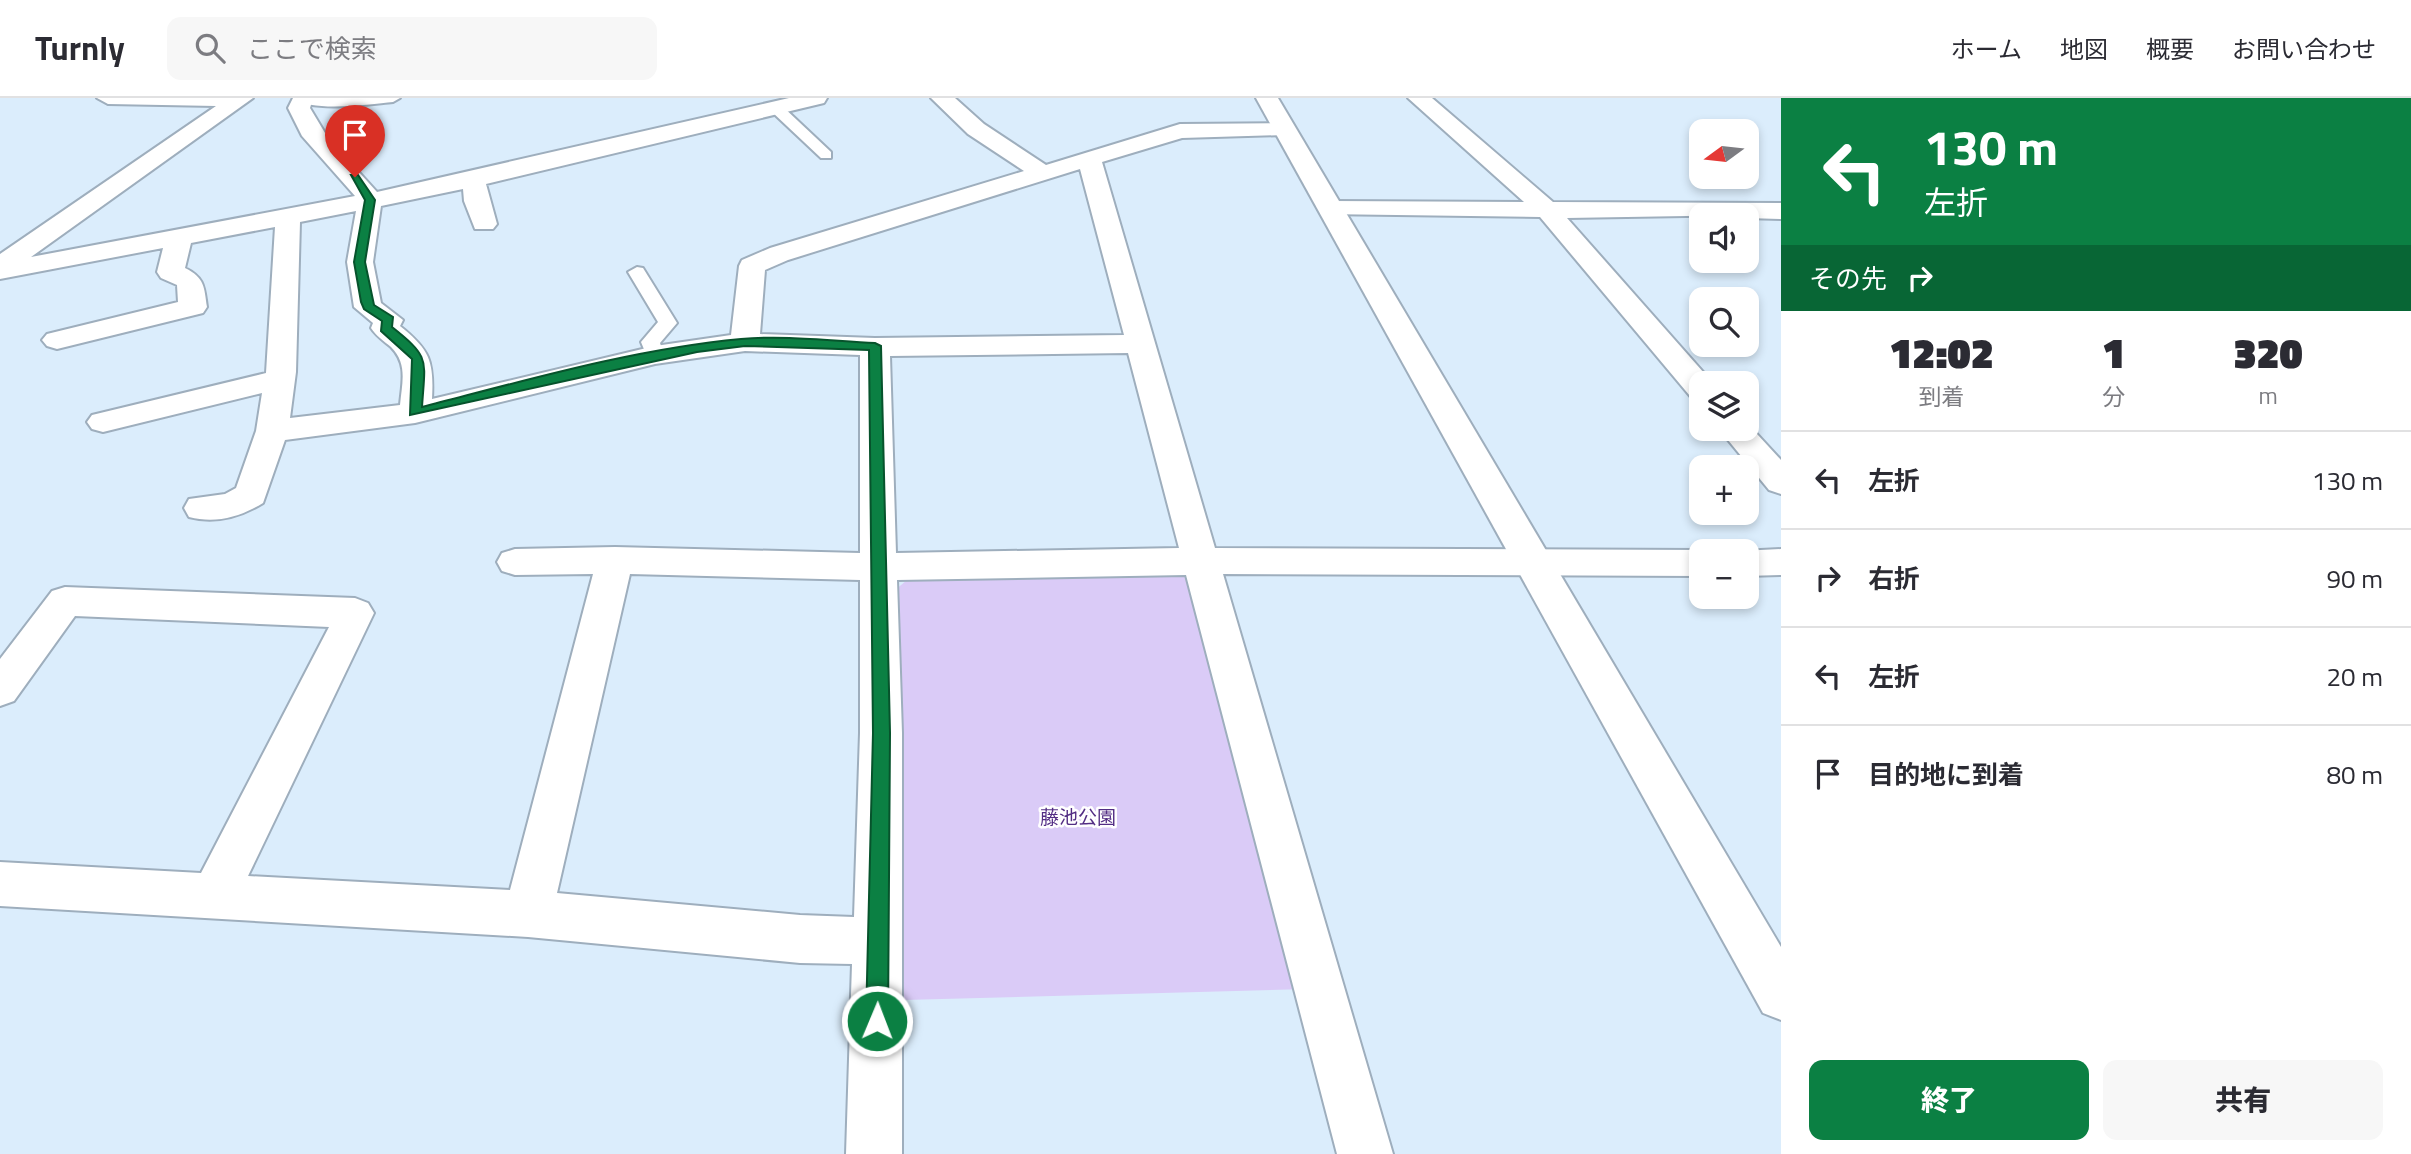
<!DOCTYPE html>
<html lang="ja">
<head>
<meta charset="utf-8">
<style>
  :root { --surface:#fff; --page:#f7f7f7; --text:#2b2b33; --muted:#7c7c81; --line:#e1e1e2; --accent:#0b8043 }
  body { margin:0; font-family:"Titillium Web","Noto Sans JP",sans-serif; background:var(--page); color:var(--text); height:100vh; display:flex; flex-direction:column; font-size:26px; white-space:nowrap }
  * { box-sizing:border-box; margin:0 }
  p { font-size:23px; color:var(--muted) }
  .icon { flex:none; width:38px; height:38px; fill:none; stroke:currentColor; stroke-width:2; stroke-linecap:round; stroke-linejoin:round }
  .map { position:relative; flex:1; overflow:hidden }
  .panel { display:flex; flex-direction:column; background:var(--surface); width:630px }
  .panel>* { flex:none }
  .guide { background:#0b8043; color:#fff; overflow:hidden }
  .needle { width:46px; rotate:255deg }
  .buttons { position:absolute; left:1689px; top:21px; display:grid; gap:14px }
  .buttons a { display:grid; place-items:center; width:70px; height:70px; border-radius:14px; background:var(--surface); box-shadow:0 4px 10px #0003; font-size:35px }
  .pin { position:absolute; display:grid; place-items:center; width:60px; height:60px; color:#fff; margin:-72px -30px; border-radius:50% 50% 50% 0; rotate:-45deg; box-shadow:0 0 7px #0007 }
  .pin .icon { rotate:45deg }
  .me { position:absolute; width:77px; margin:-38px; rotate:1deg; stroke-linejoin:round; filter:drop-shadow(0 0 5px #0008) }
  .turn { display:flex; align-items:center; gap:24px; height:147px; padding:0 28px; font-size:32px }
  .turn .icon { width:91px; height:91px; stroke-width:2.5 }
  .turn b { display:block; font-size:49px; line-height:60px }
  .then { display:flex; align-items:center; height:66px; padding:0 28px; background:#0003; gap:14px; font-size:26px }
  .eta { display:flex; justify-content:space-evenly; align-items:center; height:119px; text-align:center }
  .eta b { font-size:42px; font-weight:800; line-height:49px }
  .action { display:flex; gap:14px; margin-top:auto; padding:14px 28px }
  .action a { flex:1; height:80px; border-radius:14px; background:var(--accent); color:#fff; font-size:28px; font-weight:800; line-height:80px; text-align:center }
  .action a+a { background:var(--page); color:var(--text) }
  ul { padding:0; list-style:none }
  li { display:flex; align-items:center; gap:21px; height:98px; padding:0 28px; border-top:2px solid var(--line) }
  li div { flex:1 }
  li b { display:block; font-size:26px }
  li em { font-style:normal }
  header { display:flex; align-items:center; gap:42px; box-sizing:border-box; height:98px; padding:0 35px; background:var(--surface); border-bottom:2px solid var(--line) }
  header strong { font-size:33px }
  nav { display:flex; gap:38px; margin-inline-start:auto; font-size:24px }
  .search { width:490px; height:63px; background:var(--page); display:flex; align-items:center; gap:18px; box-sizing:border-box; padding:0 24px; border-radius:14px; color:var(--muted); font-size:26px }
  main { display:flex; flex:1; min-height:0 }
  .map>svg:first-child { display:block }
  .green { fill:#dacbf7 }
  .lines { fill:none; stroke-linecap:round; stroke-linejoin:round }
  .service-casing { stroke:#9eaebd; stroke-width:4 }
  .minor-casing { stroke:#9eaebd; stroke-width:4 }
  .tertiary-casing { stroke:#9eaebd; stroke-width:4 }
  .service { fill:#fff; fill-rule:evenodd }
  .minor { fill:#fff; fill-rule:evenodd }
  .tertiary { fill:#fff; fill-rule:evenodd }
  .route { fill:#0b8043; stroke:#07532c; stroke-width:2 }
  .labels { text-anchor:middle; stroke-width:5; stroke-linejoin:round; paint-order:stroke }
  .park-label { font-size:19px; fill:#532e84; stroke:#fff }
</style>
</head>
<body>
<header>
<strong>Turnly</strong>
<div class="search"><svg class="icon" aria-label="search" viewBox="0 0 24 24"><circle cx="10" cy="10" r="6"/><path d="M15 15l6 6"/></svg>ここで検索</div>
<nav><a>ホーム</a><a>地図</a><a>概要</a><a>お問い合わせ</a></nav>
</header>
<main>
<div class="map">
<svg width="1781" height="1056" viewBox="0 0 1781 1056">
  <rect width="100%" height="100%" fill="#dbedfc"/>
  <path class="green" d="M1168 473 1200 485 1307 891 904 902 894 493 913 477Z"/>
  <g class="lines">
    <g class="service-casing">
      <path id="service" d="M294 0H400L393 4C370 6 312 15 294 0Z
        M771 7H781L831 54V60H821L771 13Z
        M637 169 643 170 677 225 660 245 664 257 655 263 648 261 641 244 658 224 628 174Z"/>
    </g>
    <g class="minor-casing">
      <path id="minor" d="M97 0H253L31 159 355 98 302 38 288 10 293 0H313L310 10 328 40 377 94 789 0H827L824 5 486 86 497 126 493 131H475L464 103 463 91 381 108 373 164 381 205 403 222 400 228C430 252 434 263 432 301L655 248 731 237 739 168 742 162 770 150 1024 73 968 36 931 0H955L984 26 1046 67 1180 26 1292 25 1295 30 1292 35 1284 37 1182 40 1102 64 1215 450 1701 452 1706 453H1701V478L1223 476 1393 1056H1337L1186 477 897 482 902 635V1056H846L852 866 800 865 528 839 0 808V764L201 775 329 529 75 518 14 603 0 608V561L52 493 65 489 355 500 368 505 374 515 248 778 510 792 593 476 515 477 502 473 497 464 502 455 515 451 615 449 860 455V257L745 253 655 266 415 325 285 342 263 405C240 419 216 426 189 419L184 410 189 401 225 396 236 390 256 333 262 295 103 334 92 331 87 324 92 317 266 275 275 129 191 145 185 170C205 180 204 189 207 209L203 215 57 251 47 248 42 242 47 236 178 204 177 187 161 180 157 174 163 150 0 181V156L216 8 108 6ZM1080 71 1124 237 875 240 760 236 765 172 788 162ZM356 113 347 164 354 209 373 225 371 230C376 238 384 243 391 249 408 266 402 285 400 307L290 320 296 274 300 124ZM1128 255 1179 450 896 455 890 258ZM630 476 860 482V635L854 819 800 817 557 795Z
        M1408 0H1432L1553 104 1781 105V121L1746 120V117L1567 120 1712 284 1701 285V301L1690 298 1540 119 1322 116 1318 111 1322 106 1331 103 1524 104Z
        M1746 324 1781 362V396L1769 392 1719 331H1746Z
        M1781 451V477L1746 478V453H1741Z"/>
    </g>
    <g class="tertiary-casing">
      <path id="tertiary" d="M1256 0H1278L1781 849V922L1763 915Z"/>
    </g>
    <use href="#service" class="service"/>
    <use href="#minor" class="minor"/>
    <use href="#tertiary" class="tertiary"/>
  </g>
  <path class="route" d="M351 77H358L375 102 365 164 374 207 393 219 392 229C431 260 425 261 422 309 527 282 634 251 741 241 785 237 832 243 875 245L881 248 890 635 888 923 884 930 877 934 869 930 866 923 873 635 869 252 745 248 697 254 410 317 412 261 381 233 382 223 364 211 361 204 354 164 365 102Z"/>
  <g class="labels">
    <g class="park-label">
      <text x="1078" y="726">藤池公園</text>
    </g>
  </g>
</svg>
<div class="buttons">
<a><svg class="needle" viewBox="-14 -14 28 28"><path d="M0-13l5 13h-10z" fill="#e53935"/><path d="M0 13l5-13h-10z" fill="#7c7c81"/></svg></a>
<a><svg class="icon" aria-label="sound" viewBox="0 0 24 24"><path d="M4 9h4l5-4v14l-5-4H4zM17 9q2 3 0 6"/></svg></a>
<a><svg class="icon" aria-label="search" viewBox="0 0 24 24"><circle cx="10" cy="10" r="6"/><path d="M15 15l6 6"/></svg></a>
<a><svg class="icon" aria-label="layers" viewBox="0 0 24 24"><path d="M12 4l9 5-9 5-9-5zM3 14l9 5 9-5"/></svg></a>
<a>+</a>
<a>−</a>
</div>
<div class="pin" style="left:355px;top:79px;background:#d93025"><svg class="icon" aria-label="arrive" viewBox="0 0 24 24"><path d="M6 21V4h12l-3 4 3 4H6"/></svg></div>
<svg class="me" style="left:877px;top:923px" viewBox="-20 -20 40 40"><circle r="17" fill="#0b8043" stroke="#fff" stroke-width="3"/><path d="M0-11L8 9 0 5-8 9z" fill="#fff"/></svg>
</div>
<section class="panel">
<div class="guide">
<div class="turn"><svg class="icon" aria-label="left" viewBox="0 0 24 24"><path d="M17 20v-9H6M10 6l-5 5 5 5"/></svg><div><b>130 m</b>左折</div></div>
<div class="then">その先<svg class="icon" aria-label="right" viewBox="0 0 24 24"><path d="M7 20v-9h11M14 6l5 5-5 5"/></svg></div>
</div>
<div class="eta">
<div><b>12:02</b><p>到着</p></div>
<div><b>1</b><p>分</p></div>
<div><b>320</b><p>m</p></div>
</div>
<ul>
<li><svg class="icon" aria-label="left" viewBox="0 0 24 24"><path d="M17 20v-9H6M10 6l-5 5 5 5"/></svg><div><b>左折</b></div><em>130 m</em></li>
<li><svg class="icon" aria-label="right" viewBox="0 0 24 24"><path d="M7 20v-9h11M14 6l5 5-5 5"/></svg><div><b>右折</b></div><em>90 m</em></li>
<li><svg class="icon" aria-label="left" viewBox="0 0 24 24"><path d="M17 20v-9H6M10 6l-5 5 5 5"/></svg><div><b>左折</b></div><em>20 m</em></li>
<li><svg class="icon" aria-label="arrive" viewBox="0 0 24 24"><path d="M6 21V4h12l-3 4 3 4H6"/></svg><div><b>目的地に到着</b></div><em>80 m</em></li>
</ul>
<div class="action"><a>終了</a><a>共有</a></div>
</section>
</main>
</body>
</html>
